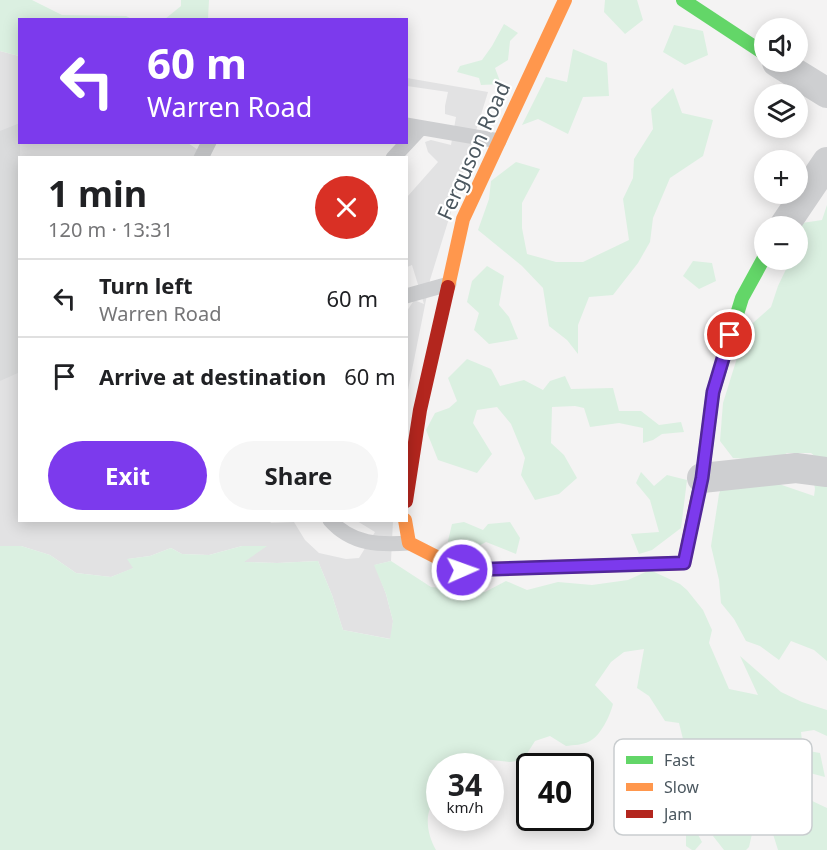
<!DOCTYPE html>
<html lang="en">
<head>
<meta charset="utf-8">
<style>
  :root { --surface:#fff; --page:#f6f6f6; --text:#202124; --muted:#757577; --line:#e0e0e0; --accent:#7c3aed }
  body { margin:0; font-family:"Noto Sans",sans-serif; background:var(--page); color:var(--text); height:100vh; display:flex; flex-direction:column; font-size:22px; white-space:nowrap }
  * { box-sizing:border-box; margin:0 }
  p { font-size:20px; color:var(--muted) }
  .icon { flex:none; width:33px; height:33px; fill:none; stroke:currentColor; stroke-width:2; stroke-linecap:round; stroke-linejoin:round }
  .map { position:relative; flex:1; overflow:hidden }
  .details { position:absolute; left:18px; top:156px; width:390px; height:366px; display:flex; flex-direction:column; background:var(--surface); border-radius:0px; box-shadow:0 3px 15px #0003 }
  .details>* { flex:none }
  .banner { position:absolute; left:18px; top:18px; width:390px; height:126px; border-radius:0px; box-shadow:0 3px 15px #0003; background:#7c3aed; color:#fff; overflow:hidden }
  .buttons { position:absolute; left:754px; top:18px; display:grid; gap:12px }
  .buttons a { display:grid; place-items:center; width:54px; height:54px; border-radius:50%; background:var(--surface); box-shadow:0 3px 15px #0003; font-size:30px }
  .speed { position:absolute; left:426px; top:753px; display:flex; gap:12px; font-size:30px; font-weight:700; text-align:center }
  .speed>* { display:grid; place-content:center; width:78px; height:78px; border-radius:50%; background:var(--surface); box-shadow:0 3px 15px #0003; line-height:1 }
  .speed small { font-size:15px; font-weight:400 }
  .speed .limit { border:3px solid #111; border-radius:9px; background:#fff; color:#111 }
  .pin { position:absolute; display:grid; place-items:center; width:51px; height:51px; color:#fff; margin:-26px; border:3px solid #fff; border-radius:50%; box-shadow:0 2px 6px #0007 }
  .me { position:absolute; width:66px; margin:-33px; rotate:88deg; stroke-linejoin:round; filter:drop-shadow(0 0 4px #0008) }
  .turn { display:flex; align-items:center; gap:21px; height:126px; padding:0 30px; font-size:27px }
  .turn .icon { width:78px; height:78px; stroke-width:2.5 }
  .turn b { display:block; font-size:42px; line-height:51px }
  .round { display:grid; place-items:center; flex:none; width:63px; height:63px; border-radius:32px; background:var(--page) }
  .head { display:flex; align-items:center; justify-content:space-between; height:102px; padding:0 30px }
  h1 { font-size:36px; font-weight:700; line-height:45px }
  .button { display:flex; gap:12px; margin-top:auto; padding:12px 30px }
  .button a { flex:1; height:69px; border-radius:36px; background:var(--accent); color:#fff; font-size:24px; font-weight:700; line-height:69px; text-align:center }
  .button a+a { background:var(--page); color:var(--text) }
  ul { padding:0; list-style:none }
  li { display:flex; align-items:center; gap:18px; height:78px; padding:0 30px; border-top:2px solid var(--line) }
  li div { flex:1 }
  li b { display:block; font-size:22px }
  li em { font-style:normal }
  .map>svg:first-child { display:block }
  .education { fill:#e2e2e3 }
  .green { fill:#dbf0e1 }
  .building { fill:#dadbdc }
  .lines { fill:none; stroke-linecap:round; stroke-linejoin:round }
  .lane { stroke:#cecfd1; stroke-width:15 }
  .street { stroke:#cecfd1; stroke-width:30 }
  .fast { stroke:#63d668; stroke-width:14 }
  .slow { stroke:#ff974d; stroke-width:14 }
  .jam { stroke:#b3261e; stroke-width:14 }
  .route-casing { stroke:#51269a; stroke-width:15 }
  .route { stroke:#7c3aed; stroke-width:10 }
  .labels { text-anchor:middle; stroke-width:4.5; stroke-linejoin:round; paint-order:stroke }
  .street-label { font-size:21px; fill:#4b575f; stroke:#fff }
  .key { fill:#fff; stroke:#c9cdcf; stroke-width:1.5 }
  .key-label { font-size:16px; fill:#4b575f }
</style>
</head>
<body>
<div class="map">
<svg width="827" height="850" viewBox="0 0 827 850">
  <rect width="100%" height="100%" fill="#f4f3f3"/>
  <path class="education" d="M0 51 19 56 20 142 188 143 208 157 20 158V520H269L271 523 294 522 305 540 319 553 346 559 359 558 375 532 357 521H393L391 561 375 565 386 594 393 621 391 639 343 630 332 595 318 561 277 563 243 562 265 546H242L209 555 182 554 171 548 150 556 128 559 134 568 111 577 76 573 50 555 21 546H0Z
    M407 78 488 92 430 280 407 395V311L414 300 424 304 412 265 407 267V197L438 162 428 152 425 142 431 140 451 145 456 117 445 114V106L448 92 407 86Z"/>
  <path class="green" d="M0 0H32L62 15 126 16 132 19 20 20 19 56 0 51Z
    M181 0H209L208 19H165L181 6Z
    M605 0H637L643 20 625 34 604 12Z
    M504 24 518 33 510 41 508 60 495 68 501 84 481 85 479 78 457 72 460 66 482 60 492 46Z
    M674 25 703 31 708 55 685 65 663 52Z
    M573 49 607 63 609 96 583 97 568 134 538 119 522 125 546 77 567 82Z
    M673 88 682 113 713 120 703 156 670 178 653 218 650 242 638 263 613 295 589 297 578 325V354L567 340 549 326 543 288 522 266 478 230 489 199 491 181 516 162 540 169 522 203V228L527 254 556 262H583L629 240 623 199 633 178 634 159 653 129 651 109Z
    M827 205V464L825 465 811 453H787L769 463 749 459 733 458 720 441 723 403 746 329 771 307 778 286 789 263 787 260H798V227L802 223 822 220Z
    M693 261 712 263 716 281 699 289 683 276Z
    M487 266 504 276 499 305 509 317 518 339 489 344 474 330 479 313 467 302 472 281Z
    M467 359 491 369 500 386 524 380 543 390 550 381 565 376 571 389 613 388 619 411H641L659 425 681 422 684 432 662 434 653 440 643 443V428L619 423 590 427 584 408 575 406 552 407 551 443 564 455 577 478 559 494 535 500 521 475 525 458 511 424 497 407 477 410 473 423 492 454 477 473 438 460 426 430 435 413 449 408 457 401 448 378Z
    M641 472 654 486 667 475 687 480 681 528 652 550 639 554 631 534 659 532 650 500 636 483Z
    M813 477 827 482V661L814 650 791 641 779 660 760 646 746 641 734 619 721 603 719 580 711 546 719 494 724 481 773 482 814 496 815 489Z
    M464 522 483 530 488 524 510 522 520 538 516 554 486 542 471 550 457 554 448 541 452 524Z
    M0 546H21L50 555 76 573 111 577 133 568 127 559 150 556 171 548 182 554 209 555 242 546H267L244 562 277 563 318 561 332 595 343 630 390 639 393 621 386 594 374 565 391 561 431 587 485 592 506 581 527 590 558 582 592 585 628 580 650 570 680 584 687 590 703 610 712 630 709 643 729 689 758 695 740 656 781 692 802 702 827 710V736L814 730 801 732 803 750 820 753 825 777 791 768 779 782 780 795 791 791 827 808V850H778L768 818 754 825 749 847 746 850H724L713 836 722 824 719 796 729 786 715 777C710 784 706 791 703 800 701 811 702 818 695 829L702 842 695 850H692L686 846V811L692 791 687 788 677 798 651 804 629 794 614 771 619 749 633 761 642 791 680 768 683 739 679 723 665 721 649 696 637 688 644 649 624 652 611 662 595 685 613 704C610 716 601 735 590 741 584 745 573 745 566 746L550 736 535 741 523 760 510 762 483 759 476 766H440L439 795C423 810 426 832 436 850H0Z"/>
  <path class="building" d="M20 123V372L0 381V131Z"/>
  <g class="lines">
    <path class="lane" d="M406 125 499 141
      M201 158 209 142
      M393 158 421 128
      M406 296 449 284
      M330 520C352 545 380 545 409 543"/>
    <path class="street" d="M777 62 827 93
      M784 226 827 162
      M702 478 796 468 827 472"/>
    <path class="fast" d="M683 0 765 54
      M697 500 702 478 713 392 742 298 765 256"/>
    <path class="slow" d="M448 287 463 219 565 0
      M405 520 409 543 462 570 684 563 697 500"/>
    <path class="jam" d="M406 501 420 410 448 287"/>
  </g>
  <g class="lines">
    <g class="route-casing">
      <path id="route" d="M462 570 684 563 702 478 713 392 730 335"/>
    </g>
    <use href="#route" class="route"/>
  </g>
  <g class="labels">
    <g class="street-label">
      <text transform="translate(474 151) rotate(-66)" y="7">Ferguson Road</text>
    </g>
  </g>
  <rect x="614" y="739" width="198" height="96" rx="9" class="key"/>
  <rect x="626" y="756" width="27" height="8" fill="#63d668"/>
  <rect x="626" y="783" width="27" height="8" fill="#ff974d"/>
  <rect x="626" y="810" width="27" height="8" fill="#b3261e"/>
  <g class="key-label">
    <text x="664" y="766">Fast</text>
    <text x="664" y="793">Slow</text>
    <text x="664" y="820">Jam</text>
  </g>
</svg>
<div class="buttons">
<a><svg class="icon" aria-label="sound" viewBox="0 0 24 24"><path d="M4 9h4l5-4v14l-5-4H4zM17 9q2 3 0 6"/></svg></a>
<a><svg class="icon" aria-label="layers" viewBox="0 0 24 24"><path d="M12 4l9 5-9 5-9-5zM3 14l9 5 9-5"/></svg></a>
<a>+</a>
<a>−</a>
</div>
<div class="speed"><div>34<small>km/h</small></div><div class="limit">40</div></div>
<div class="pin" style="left:730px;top:335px;background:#d93025"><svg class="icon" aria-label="arrive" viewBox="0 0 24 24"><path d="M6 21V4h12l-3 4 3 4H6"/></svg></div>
<svg class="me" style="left:462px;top:570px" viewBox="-20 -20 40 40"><circle r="17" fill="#7c3aed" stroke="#fff" stroke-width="3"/><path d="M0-11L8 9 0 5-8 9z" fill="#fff"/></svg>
<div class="banner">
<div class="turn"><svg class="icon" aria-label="left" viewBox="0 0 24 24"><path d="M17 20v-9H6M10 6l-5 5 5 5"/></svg><div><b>60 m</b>Warren Road</div></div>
</div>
<section class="details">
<div class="head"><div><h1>1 min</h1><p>120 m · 13:31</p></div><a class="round" style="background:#d93025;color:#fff"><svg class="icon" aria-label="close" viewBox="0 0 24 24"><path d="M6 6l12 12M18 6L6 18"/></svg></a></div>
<ul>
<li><svg class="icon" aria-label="left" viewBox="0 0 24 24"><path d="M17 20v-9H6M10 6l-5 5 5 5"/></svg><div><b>Turn left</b><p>Warren Road</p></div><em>60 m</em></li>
<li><svg class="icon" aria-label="arrive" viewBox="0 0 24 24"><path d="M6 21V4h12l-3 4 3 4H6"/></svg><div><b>Arrive at destination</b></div><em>60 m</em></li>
</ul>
<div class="button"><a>Exit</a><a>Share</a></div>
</section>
</div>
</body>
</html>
